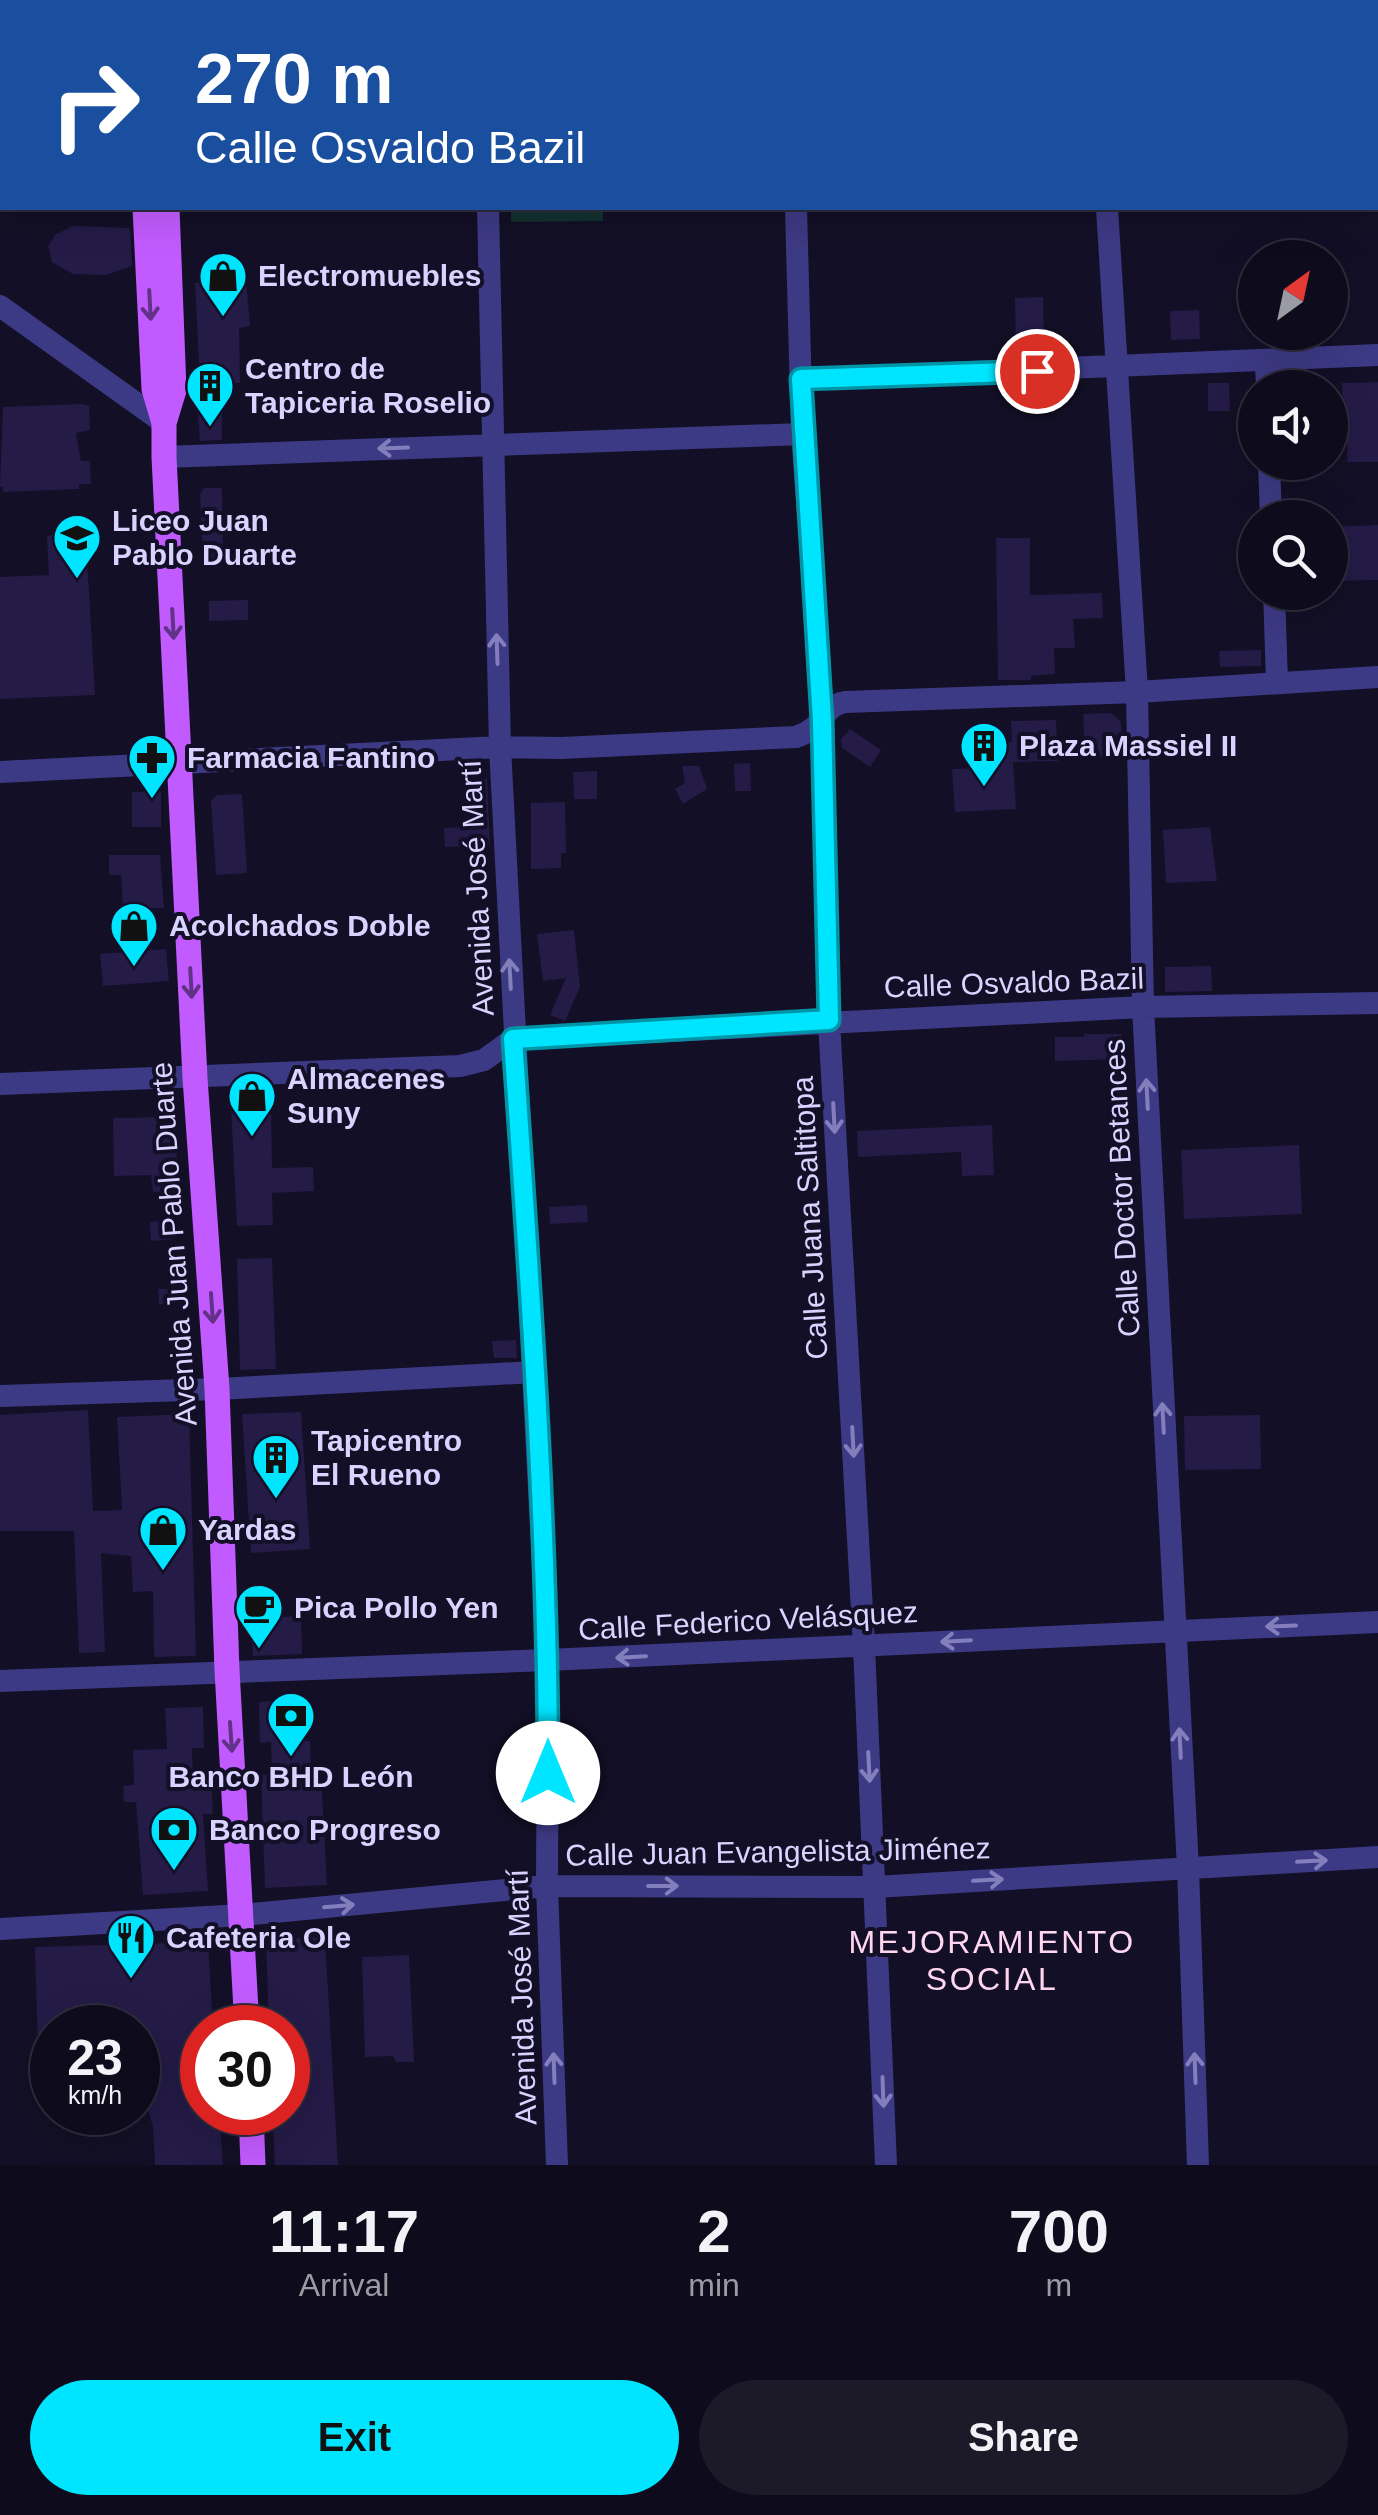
<!DOCTYPE html>
<html lang="en">
<head>
<meta charset="utf-8">
<style>
  :root { --surface:#0e0b1c; --page:#1c1929; --text:#f1f3f6; --muted:#9b9ba3; --line:#2e2b3b; --accent:#00e5ff }
  body { margin:0; font-family:Arial,sans-serif; background:var(--page); color:var(--text); height:100vh; display:flex; flex-direction:column; font-size:38px; white-space:nowrap }
  * { box-sizing:border-box; margin:0 }
  p { font-size:32px; color:var(--muted) }
  .icon { flex:none; width:55px; height:55px; fill:none; stroke:currentColor; stroke-width:2; stroke-linecap:round; stroke-linejoin:round }
  .map { position:relative; height:2165px; overflow:hidden }
  .drawer { display:flex; flex-direction:column; background:var(--surface); flex:1 }
  .drawer>* { flex:none }
  .guide { position:absolute; left:0px; top:0px; width:1380px; height:210px; box-shadow:0 10px 40px #0002,0 0 0 2px var(--line); background:#1a4fa0; color:#fff; overflow:hidden }
  .needle { width:65px; rotate:33deg }
  .fabs { position:absolute; left:1238px; top:240px; display:grid; gap:20px }
  .fabs a { display:grid; place-items:center; width:110px; height:110px; border-radius:50%; background:var(--surface); box-shadow:0 10px 40px #0002,0 0 0 2px var(--line); font-size:50px }
  .speed { position:absolute; left:30px; top:2005px; display:flex; gap:20px; font-size:50px; font-weight:700; text-align:center }
  .speed>* { display:grid; place-content:center; width:130px; height:130px; border-radius:50%; background:var(--surface); box-shadow:0 10px 40px #0002,0 0 0 2px var(--line); line-height:1 }
  .speed small { font-size:25px; font-weight:400 }
  .speed .limit { border:15px solid #d22; background:#fff; color:#111 }
  .pin { position:absolute; display:grid; place-items:center; width:85px; height:85px; color:#fff; margin:-42px; border:5px solid #fff; border-radius:50%; box-shadow:0 2px 10px #0007 }
  .me { position:absolute; width:110px; margin:-55px; rotate:0deg; stroke-linejoin:round; filter:drop-shadow(0 0 8px #0008) }
  .turn { display:flex; align-items:center; gap:35px; height:210px; padding:0 30px; font-size:45px }
  .turn .icon { width:130px; height:130px; stroke-width:2.5 }
  .turn b { display:block; font-size:70px; line-height:85px }
  .eta { display:flex; justify-content:space-evenly; align-items:center; height:170px; text-align:center }
  .eta b { font-size:60px; font-weight:700; line-height:70px }
  .primary-button { display:flex; gap:20px; margin-top:auto; padding:20px 30px }
  .primary-button a { flex:1; height:115px; border-radius:60px; background:var(--accent); color:#111; font-size:40px; font-weight:700; line-height:115px; text-align:center }
  .primary-button a+a { background:var(--page); color:var(--text) }
  .map>svg:first-child { display:block }
  .green { fill:#12302f }
  .building { fill:#241b47 }
  .lines { fill:none; stroke-linecap:round; stroke-linejoin:round }
  .minor { stroke:#3d3a85; stroke-width:22 }
  .major { stroke:#c25bff; stroke-width:25 }
  .oneway { stroke:#623188 }
  .oneway2 { stroke:#837fbc }
  .route-casing { stroke:#0095a6; stroke-width:25 }
  .route { stroke:#00e5ff; stroke-width:18 }
  .labels { text-anchor:middle; stroke-width:8; stroke-linejoin:round; paint-order:stroke }
  .poi-label { font-size:30px; font-weight:bold; fill:#d9d4ff; stroke:#130f26; text-anchor:start }
  .street-label { font-size:30px; fill:#d9d4ff; stroke:#130f26 }
  .neighbourhood-label { font-size:32px; letter-spacing:2.5px; fill:#ffd6f0; stroke:#130f26 }
</style>
</head>
<body>
<div class="map">
<svg width="1378" height="2165" viewBox="0 0 1378 2165">
  <rect width="100%" height="100%" fill="#130f26"/>
  <path class="green" d="M511 208H603V221L511 222Z"/>
  <path class="building" d="M73 226 130 228 132 266 106 275 73 274 52 262 48 246 56 234Z
    M246 280 250 326 239 328 240 383 200 384 195 283Z
    M1043 297 1044 349H1016L1015 298Z
    M1199 310 1200 339 1171 340 1170 311Z
    M1378 382V462H1347L1348 414H1343L1342 383Z
    M1208 383H1229L1230 411H1208Z
    M81 404 89 406 90 430 76 433 81 461H90L91 484H79V489L3 492V487H0L3 407Z
    M222 413V440L200 441 198 414Z
    M204 488H222L223 564 203 565 200 494Z
    M85 525 95 695 0 699V577L49 575 47 536 61 535V526Z
    M1378 525V580L1330 581V527Z
    M996 538H1030V595L1102 593 1103 618 1073 619 1075 648H1054L1055 674 1031 676V680H998Z
    M248 600V620L209 621V601Z
    M1261 650V666L1220 667 1219 651Z
    M1111 713 1121 722 1123 756 1085 757 1083 714Z
    M1056 720 1058 761 1013 762 1016 809 955 812 952 769 982 768 981 743 1012 742 1011 721Z
    M850 729 881 750 870 767 842 748 841 739Z
    M750 763 751 791H735L734 764Z
    M682 766H699L707 789 683 804 675 789 685 783Z
    M597 771V799H574L573 772Z
    M469 775 487 779 490 846 445 847 444 828 466 827Z
    M132 792H161V827H132Z
    M242 794 247 873 216 875 211 801 217 795Z
    M565 802 566 853H561V868L531 869V803Z
    M1210 827 1217 881 1166 883 1163 830Z
    M109 855H160L164 908 123 909 121 875H109Z
    M574 930 580 987 565 1021 550 1015 566 978 543 981 537 934Z
    M166 949 169 981 103 986 100 954Z
    M1211 966 1212 991 1165 992V967Z
    M1084 1034H1122V1059L1055 1061V1037H1084Z
    M231 1108H271L272 1168 313 1167 314 1191 272 1193 273 1225 237 1226Z
    M176 1117 177 1190 153 1192 151 1175 114 1176 113 1118Z
    M992 1125 994 1175 962 1176 961 1152 858 1157 857 1131Z
    M1299 1145 1302 1214 1184 1219 1181 1150Z
    M587 1205 588 1222 550 1224 549 1207Z
    M173 1220 174 1239 151 1241 150 1222Z
    M272 1258 276 1369 240 1370 237 1259Z
    M158 1289H183V1304H159Z
    M516 1340 517 1358H494L492 1341Z
    M88 1410 93 1511 122 1510 117 1417 189 1414 196 1656 154 1657 153 1591 133 1592 131 1556 101 1553 105 1652 79 1653 74 1531H0V1415Z
    M301 1412 310 1549 251 1553 242 1414Z
    M1260 1415 1261 1469 1185 1470 1184 1416Z
    M301 1616 302 1654 253 1656 251 1618Z
    M293 1700 295 1741H310L311 1773H321L327 1885 265 1888 261 1775 272 1774 271 1742 260 1743 259 1702Z
    M203 1707 204 1748H192L193 1782 211 1781 213 1814H203L208 1891 143 1895 136 1802H124L123 1786 134 1785 133 1750 167 1749 165 1708Z
    M325 1937 338 2165H275L272 2112H288V2028H269L266 1939Z
    M208 1942 213 2028H202V2112H219L223 2165H155L153 2127 138 2072V2028H52V2049L38 2050 35 1947Z
    M409 1955 414 2062H396L393 2056 365 2057 362 1957Z"/>
  <g class="lines">
    <path class="minor" d="M489 2V0
      M0 90 2 91
      M488 208 500 747 548 1660 547 1886 557 2165
      M796 208 802 434 823 719 829 1021 864 1646 886 2165
      M1107 208 1137 692 1143 1007 1188 1868 1198 2165
      M0 306 164 423
      M1266 361 1267 388
      M801 379 1378 355
      M164 457 802 434
      M1269 462 1271 518
      M1274 592 1277 682
      M0 772 500 747 561 748 796 737C826 727 821 707 845 702L1137 692 1378 677
      M0 1084 460 1066 484 1060 513 1039 552 1037 1143 1007 1378 1003
      M0 1396 217 1389 534 1372
      M0 1681 548 1660 1378 1622
      M0 1929 242 1915 547 1886 875 1887 1378 1857"/>
    <path class="major" d="M157 0V2
      M1098 0 1101 2
      M1181 0 1186 2
      M137 2V0
      M1256 2 1267 0
      M0 147 2 146
      M1378 167V168
      M0 187 2 186
      M145 208 154 389 164 423
      M167 208 174 390 164 423V457L195 1078 217 1389 227 1670 247 2028
      M251 2112 253 2165"/>
  </g>
  <defs><path id="oneway-shaft" d="M-6 0H5M1.5-3L5.5 0L1.5 3" fill="none" stroke-width="1.6" stroke-linecap="round" stroke-linejoin="round" transform="scale(2.5)"/></defs>
  <g class="oneway">
    <use href="#oneway-shaft" transform="translate(150 305) rotate(87)"/>
    <use href="#oneway-shaft" transform="translate(173 624) rotate(87)"/>
    <use href="#oneway-shaft" transform="translate(191 983) rotate(87)"/>
    <use href="#oneway-shaft" transform="translate(212 1308) rotate(86)"/>
    <use href="#oneway-shaft" transform="translate(231 1737) rotate(86)"/>
  </g>
  <g class="oneway2">
    <use href="#oneway-shaft" transform="translate(393 448) rotate(178)"/>
    <use href="#oneway-shaft" transform="translate(497 649) rotate(-92)"/>
    <use href="#oneway-shaft" transform="translate(510 974) rotate(-93)"/>
    <use href="#oneway-shaft" transform="translate(1147 1094) rotate(-93)"/>
    <use href="#oneway-shaft" transform="translate(834 1118) rotate(87)"/>
    <use href="#oneway-shaft" transform="translate(1163 1418) rotate(-93)"/>
    <use href="#oneway-shaft" transform="translate(853 1442) rotate(87)"/>
    <use href="#oneway-shaft" transform="translate(1281 1626) rotate(178)"/>
    <use href="#oneway-shaft" transform="translate(956 1641) rotate(177)"/>
    <use href="#oneway-shaft" transform="translate(631 1657) rotate(177)"/>
    <use href="#oneway-shaft" transform="translate(1180 1743) rotate(-93)"/>
    <use href="#oneway-shaft" transform="translate(869 1767) rotate(87)"/>
    <use href="#oneway-shaft" transform="translate(1312 1861) rotate(-3)"/>
    <use href="#oneway-shaft" transform="translate(988 1880) rotate(-3)"/>
    <use href="#oneway-shaft" transform="translate(663 1886)"/>
    <use href="#oneway-shaft" transform="translate(339 1906) rotate(-5)"/>
    <use href="#oneway-shaft" transform="translate(554 2068) rotate(-92)"/>
    <use href="#oneway-shaft" transform="translate(1195 2068) rotate(-92)"/>
    <use href="#oneway-shaft" transform="translate(883 2092) rotate(88)"/>
  </g>
  <g class="lines">
    <g class="route-casing">
      <path id="route" d="M548 1773C548 1528 530 1284 513 1039L829 1020 822 720 801 379 1037 371"/>
    </g>
    <use href="#route" class="route"/>
  </g>
  <defs>
    <g id="shop-pin" transform="scale(2.5)"><path d="M0 17L-7.5 6A9.5 9.5 0 1 1 7.5 6Z" fill="#00e5ff" stroke="#130f26"/><path d="M-5-2.5h2.3a2.7 3.5 0 0 1 5.4 0H5L5.5 6h-11ZM-1.5-2.5h3a1.5 2.3 0 0 0-3 0Z" fill="#111"/></g>
    <g id="building-pin" transform="scale(2.5)"><path d="M0 17L-7.5 6A9.5 9.5 0 1 1 7.5 6Z" fill="#00e5ff" stroke="#130f26"/><path d="M-4-6H4V6H1V3H-1V6H-4ZM-2.5-4.3h1.7v1.8h-1.7ZM.8-4.3h1.7v1.8H.8ZM-2.5-1h1.7V.8h-1.7ZM.8-1h1.7V.8H.8Z" fill="#111"/></g>
    <g id="school-pin" transform="scale(2.5)"><path d="M0 17L-7.5 6A9.5 9.5 0 1 1 7.5 6Z" fill="#00e5ff" stroke="#130f26"/><path d="M0-5L7-2L0 1L-7-2ZM-4 1L0 2.5L4 1V4Q0 6-4 4Z" fill="#111"/></g>
    <g id="pharmacy-pin" transform="scale(2.5)"><path d="M0 17L-7.5 6A9.5 9.5 0 1 1 7.5 6Z" fill="#00e5ff" stroke="#130f26"/><path d="M-2-6h4v4h4v4h-4v4h-4v-4h-4v-4h4Z" fill="#111"/></g>
    <g id="cafe-pin" transform="scale(2.5)"><path d="M0 17L-7.5 6A9.5 9.5 0 1 1 7.5 6Z" fill="#00e5ff" stroke="#130f26"/><path d="M-5.5-4.5H6V0H3Q3 3.5 0 3.5H-2.5Q-5.5 3.5-5.5 0ZM3-3.2v2h1.7v-2ZM-6 4.5H4V6H-6Z" fill="#111"/></g>
    <g id="bank-pin" transform="scale(2.5)"><path d="M0 17L-7.5 6A9.5 9.5 0 1 1 7.5 6Z" fill="#00e5ff" stroke="#130f26"/><path d="M-6-4H6V4H-6ZM0-2.3a2.3 2.3 0 1 0 0 4.6a2.3 2.3 0 1 0 0-4.6Z" fill="#111"/></g>
    <g id="restaurant-pin" transform="scale(2.5)"><path d="M0 17L-7.5 6A9.5 9.5 0 1 1 7.5 6Z" fill="#00e5ff" stroke="#130f26"/><path d="M-5-6h1v4h1v-4h1v4h1v-4h1v5L-1.5 .5V6h-2V.5L-5-1ZM5-6V6H3V1.5H1.5Q1.5-4 5-6Z" fill="#111"/></g>
  </defs>
  <g fill-rule="evenodd">
    <use href="#shop-pin" x="223" y="276"/>
    <use href="#building-pin" x="210" y="386"/>
    <use href="#school-pin" x="77" y="538"/>
    <use href="#building-pin" x="984" y="746"/>
    <use href="#pharmacy-pin" x="152" y="758"/>
    <use href="#shop-pin" x="134" y="926"/>
    <use href="#shop-pin" x="252" y="1096"/>
    <use href="#building-pin" x="276" y="1458"/>
    <use href="#shop-pin" x="163" y="1530"/>
    <use href="#cafe-pin" x="259" y="1608"/>
    <use href="#bank-pin" x="291" y="1716"/>
    <use href="#bank-pin" x="174" y="1830"/>
    <use href="#restaurant-pin" x="131" y="1938"/>
  </g>
  <g class="labels">
    <g class="poi-label">
      <text x="258" y="286">Electromuebles</text>
      <text x="245" y="379">Centro de<tspan x="245" dy="34">Tapiceria Roselio</tspan></text>
      <text x="112" y="531">Liceo Juan<tspan x="112" dy="34">Pablo Duarte</tspan></text>
      <text x="1019" y="756">Plaza Massiel II</text>
      <text x="187" y="768">Farmacia Fantino</text>
      <text x="169" y="936">Acolchados Doble</text>
      <text x="287" y="1089">Almacenes<tspan x="287" dy="34">Suny</tspan></text>
      <text x="311" y="1451">Tapicentro<tspan x="311" dy="34">El Rueno</tspan></text>
      <text x="198" y="1540">Yardas</text>
      <text x="294" y="1618">Pica Pollo Yen</text>
      <text x="291" y="1787" text-anchor="middle">Banco BHD León</text>
      <text x="209" y="1840">Banco Progreso</text>
      <text x="166" y="1948">Cafeteria Ole</text>
    </g>
    <g class="street-label">
      <text transform="translate(477 888) rotate(-93)" y="10">Avenida José Martí</text>
      <text transform="translate(1014 983) rotate(-2)" y="10">Calle Osvaldo Bazil</text>
      <text transform="translate(1122 1188) rotate(-93)" y="10">Calle Doctor Betances</text>
      <text transform="translate(810 1218) rotate(-93)" y="10">Calle Juana Saltitopa</text>
      <text transform="translate(174 1244) rotate(-94)" y="10">Avenida Juan Pablo Duarte</text>
      <text transform="translate(748 1621) rotate(-3)" y="10">Calle Federico Velásquez</text>
      <text transform="translate(778 1852) rotate(-1)" y="10">Calle Juan Evangelista Jiménez</text>
      <text transform="translate(522 1997) rotate(-92)" y="10">Avenida José Martí</text>
    </g>
    <g class="neighbourhood-label">
      <text x="992" y="1953">MEJORAMIENTO<tspan x="992" dy="37">SOCIAL</tspan></text>
    </g>
  </g>
</svg>
<div class="fabs">
<a><svg class="needle" viewBox="-14 -14 28 28"><path d="M0-13l5 13h-10z" fill="#e53935"/><path d="M0 13l5-13h-10z" fill="#9b9ba3"/></svg></a>
<a><svg class="icon" aria-label="sound" viewBox="0 0 24 24"><path d="M4 9h4l5-4v14l-5-4H4zM17 9q2 3 0 6"/></svg></a>
<a><svg class="icon" aria-label="search" viewBox="0 0 24 24"><circle cx="10" cy="10" r="6"/><path d="M15 15l6 6"/></svg></a>
</div>
<div class="speed"><div>23<small>km/h</small></div><div class="limit">30</div></div>
<div class="pin" style="left:1037px;top:371px;background:#d93025"><svg class="icon" aria-label="arrive" viewBox="0 0 24 24"><path d="M6 21V4h12l-3 4 3 4H6"/></svg></div>
<svg class="me" style="left:548px;top:1773px" viewBox="-20 -20 40 40"><circle r="19" fill="#fff"/><path d="M0-13L10 11 0 6-10 11z" fill="#00e5ff"/></svg>
<div class="guide">
<div class="turn"><svg class="icon" aria-label="right" viewBox="0 0 24 24"><path d="M7 20v-9h11M14 6l5 5-5 5"/></svg><div><b>270 m</b>Calle Osvaldo Bazil</div></div>
</div>
</div>
<section class="drawer">
<div class="eta">
<div><b>11:17</b><p>Arrival</p></div>
<div><b>2</b><p>min</p></div>
<div><b>700</b><p>m</p></div>
</div>
<div class="primary-button"><a>Exit</a><a>Share</a></div>
</section>
</body>
</html>
